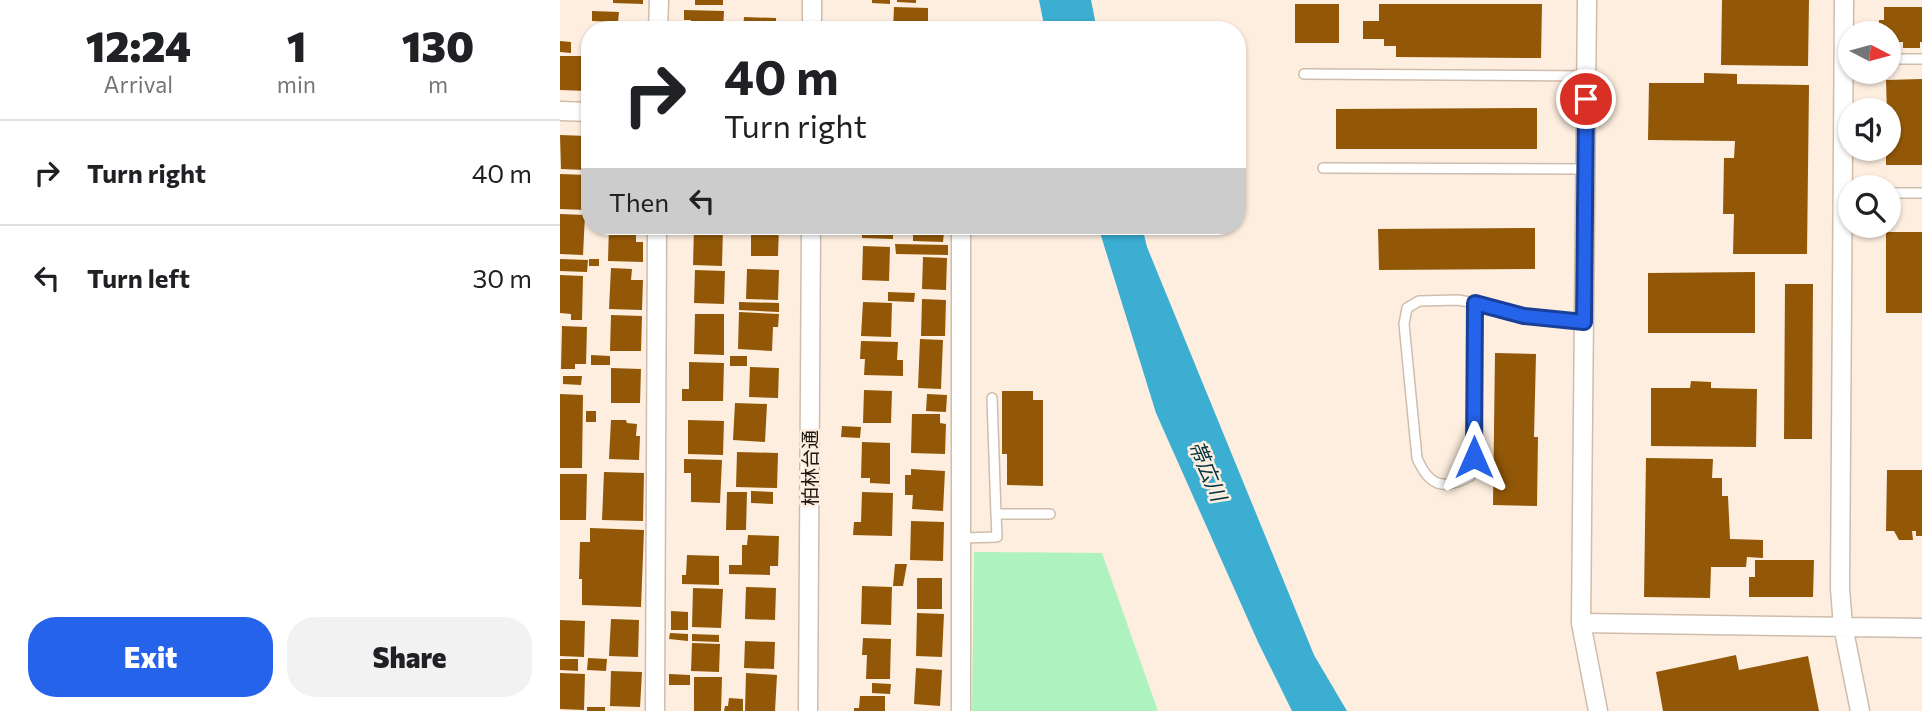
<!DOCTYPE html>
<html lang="en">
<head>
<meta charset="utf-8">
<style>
  :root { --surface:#fff; --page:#f2f2f2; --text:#202124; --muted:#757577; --line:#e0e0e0; --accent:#2563eb }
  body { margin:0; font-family:Commissioner,"Noto Sans JP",sans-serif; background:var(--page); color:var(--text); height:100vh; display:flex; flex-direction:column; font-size:26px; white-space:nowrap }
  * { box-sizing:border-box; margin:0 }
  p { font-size:23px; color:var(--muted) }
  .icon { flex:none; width:38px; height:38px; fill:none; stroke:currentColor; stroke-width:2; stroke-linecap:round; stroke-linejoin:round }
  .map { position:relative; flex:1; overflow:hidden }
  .details { display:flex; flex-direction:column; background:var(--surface); width:560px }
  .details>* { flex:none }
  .guide { position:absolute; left:21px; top:21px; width:665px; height:214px; border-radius:28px; box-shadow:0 2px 5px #0004; background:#fff; color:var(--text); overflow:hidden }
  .needle { width:46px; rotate:96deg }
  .tools { position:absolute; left:1278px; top:21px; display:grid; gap:14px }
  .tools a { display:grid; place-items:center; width:63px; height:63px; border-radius:50%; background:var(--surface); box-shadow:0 2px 5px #0004; font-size:35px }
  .pin { position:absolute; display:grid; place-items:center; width:60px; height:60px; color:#fff; margin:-30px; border:4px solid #fff; border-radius:50%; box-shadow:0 2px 7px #0007 }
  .me { position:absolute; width:77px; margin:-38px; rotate:0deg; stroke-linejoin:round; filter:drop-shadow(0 0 5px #0008) }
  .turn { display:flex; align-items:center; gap:24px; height:147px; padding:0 28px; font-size:32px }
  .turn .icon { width:91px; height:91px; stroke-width:2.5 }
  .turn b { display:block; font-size:49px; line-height:60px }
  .then { display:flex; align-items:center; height:66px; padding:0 28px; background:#0003; gap:14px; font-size:26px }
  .eta { display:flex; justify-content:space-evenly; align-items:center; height:119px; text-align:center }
  .eta b { font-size:42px; font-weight:800; line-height:49px }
  .cta { display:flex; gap:14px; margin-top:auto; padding:14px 28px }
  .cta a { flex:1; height:80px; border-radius:28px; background:var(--accent); color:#fff; font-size:28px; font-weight:800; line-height:80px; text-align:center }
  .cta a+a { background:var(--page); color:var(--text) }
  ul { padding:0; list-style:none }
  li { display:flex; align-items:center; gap:21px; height:105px; padding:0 28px; border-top:2px solid var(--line) }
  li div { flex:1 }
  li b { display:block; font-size:26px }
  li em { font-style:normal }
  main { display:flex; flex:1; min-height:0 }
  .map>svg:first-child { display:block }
  .green { fill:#aef3bf }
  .water { fill:#3baed1 }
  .building { fill:#925807 }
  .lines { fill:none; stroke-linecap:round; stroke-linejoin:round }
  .lane-casing { stroke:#cfbdac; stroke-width:12 }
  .street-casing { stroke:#cfbdac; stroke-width:21 }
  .lane { stroke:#fff; stroke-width:9 }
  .street { stroke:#fff; stroke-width:18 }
  .route-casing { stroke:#184099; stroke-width:18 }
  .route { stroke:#2563eb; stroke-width:12 }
  .labels { text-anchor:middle; stroke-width:5; stroke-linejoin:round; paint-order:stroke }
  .street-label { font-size:19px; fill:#1d1711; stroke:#fdeedf }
  .water-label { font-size:21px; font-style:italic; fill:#003341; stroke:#fdeedf }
</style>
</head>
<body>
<main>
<section class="details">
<div class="eta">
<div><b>12:24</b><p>Arrival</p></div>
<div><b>1</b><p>min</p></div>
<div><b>130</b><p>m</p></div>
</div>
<ul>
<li><svg class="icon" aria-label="right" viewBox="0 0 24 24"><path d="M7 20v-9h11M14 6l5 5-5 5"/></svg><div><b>Turn right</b></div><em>40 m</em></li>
<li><svg class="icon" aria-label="left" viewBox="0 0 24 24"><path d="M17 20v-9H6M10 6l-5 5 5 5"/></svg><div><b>Turn left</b></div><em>30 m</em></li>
</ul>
<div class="cta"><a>Exit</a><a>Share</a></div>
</section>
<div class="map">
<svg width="1362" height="711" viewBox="0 0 1362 711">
  <rect width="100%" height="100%" fill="#fdeedf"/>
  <path class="green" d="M414 552 542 553 598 711H412Z"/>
  <path class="water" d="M479 0H531L537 30H485Z
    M538 226H582L587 247 754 655 787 711H732L698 642 596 413Z"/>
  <path class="building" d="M53 0H83V4L53 3Z
    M135 0H163V5H135Z
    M312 0H330V4L312 3Z
    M337 0H356V3L337 2Z
    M1162 0H1249L1248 66 1161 65Z
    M735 4H779V43H735Z
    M819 4H982L981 58 836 57V46H824V39H803V21H819Z
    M334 7 368 8V30H333Z
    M1324 7H1362V42H1360V48H1343V42H1328V33H1324V30H1319V20H1324Z
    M124 10 164 11 163 30H130L131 20H124Z
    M32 11 59 12 58 22 32 21Z
    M184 17 216 18V30H183Z
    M58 26 87 27 86 30H58Z
    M0 41 11 42V53L0 52Z
    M0 56H29L28 91 0 90Z
    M1144 73 1177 74V84L1249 85 1247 254H1173L1174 214H1163L1164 158H1174L1175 141 1088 140 1089 83H1144Z
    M1362 79V165H1326V149H1328L1326 80Z
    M977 108V149H776V109Z
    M0 135 27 136 26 170 1 169Z
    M0 174 28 175 27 210 0 209Z
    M0 214 25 215 23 255 0 254Z
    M49 226H76V242H83V262L48 261Z
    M113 226H132L131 233H113Z
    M134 226H163L162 266 133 265Z
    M191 226H219L218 256H191Z
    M302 226H333V239L302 238Z
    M353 226H389V232H384L383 242 353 241Z
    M975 228V269L819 270 818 229Z
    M1326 232H1362V313H1326Z
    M335 244 388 245V255L336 254Z
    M303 246 330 247 329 281 302 280Z
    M363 257 387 258 386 290 362 289Z
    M0 259 28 260 27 272 0 271Z
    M29 259H39V266H29Z
    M51 268 72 269 71 280H83L82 310 49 309Z
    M187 269 219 270 218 300 186 299Z
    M135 270 165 271 164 304 134 303Z
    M1195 272V333H1088V273Z
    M0 275 23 276 22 320H11V314L0 313Z
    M1225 284H1253L1252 439H1224Z
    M328 292 355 293 354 302 328 301Z
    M362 299 386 300 385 336H361Z
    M179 302 219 303V312L179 310Z
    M303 302 332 303 331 337 301 336Z
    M179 312 219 314 218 327H213L212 351 178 349Z
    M135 314H164V355L134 354Z
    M51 315 82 316 81 351H50Z
    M2 326 27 327 26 364H15V369H1Z
    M360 339 383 340 381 389 358 388Z
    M301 341 338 342 337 360H343V376L304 375 305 359H300Z
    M935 353 976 354 974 437H978L977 506 933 505Z
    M31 355 50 356V365H31Z
    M170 356H187V366H170Z
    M129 362 164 363 163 401H122V389H129Z
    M190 367 219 368 218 398 189 397Z
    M51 368 81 369 80 403H51Z
    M3 376H22L21 385 3 384Z
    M1131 381 1151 382V388L1197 389 1196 447 1091 446V388H1130Z
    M304 390 332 391 331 423H303Z
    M442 391H473V400H483V486L447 485V454H442Z
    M0 394 23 395 22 468H0Z
    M367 394 387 395 386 412 366 411Z
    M175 403 207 404 205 442 173 440Z
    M26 411H36V422H26Z
    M352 414H380V423L386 424 385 454 351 453Z
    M51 420H66L67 423 77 424 76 436H80L79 460 49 459Z
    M128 420 164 421 163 455 128 454Z
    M282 426 301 427 300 438 281 437Z
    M302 442 330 443V484L310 483V478H301Z
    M177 452 218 453 217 488 176 487Z
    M1086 458 1153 459 1152 478H1162V496H1168L1170 539 1203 540V558L1187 557 1186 567H1151L1150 598 1084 597Z
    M124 459 162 460 160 503 131 502V473H124Z
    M351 469 385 471 383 511 352 509 353 495H345V475H351Z
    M1327 470H1362V536H1356V531H1352L1353 540H1339L1334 531H1326Z
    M44 472 84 473 83 521 42 520Z
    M0 474H27L26 520H0Z
    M191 491 213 492V504L191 503Z
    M167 492H187L186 530H166Z
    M302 492 333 493 332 536 293 535 294 522H301Z
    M351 521 384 522 383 561 350 560Z
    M30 528 84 530 81 607 22 605V579H19L20 542H30Z
    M188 535 219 536 218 566H210V575L169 574V565H182V545H187Z
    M127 555 159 556V585L122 584V575H126Z
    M1195 560H1254L1253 597H1189V577H1195Z
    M335 564H347L343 586H333Z
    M357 578H382V609H357Z
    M302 586 332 587 331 625 301 624Z
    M186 587 216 588 215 620 185 619Z
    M133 588 163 589 161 628 132 627Z
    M111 611 128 612V630H111Z
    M357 613 384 614 382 657 356 656Z
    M51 619 79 620 78 657 49 656Z
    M0 620 25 621 24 657 0 656Z
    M110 633 128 634V641L109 639Z
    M132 634 159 635V642L132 641Z
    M303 638 331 639 330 679H306L307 655H302Z
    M185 641 215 642 214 669 184 668Z
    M132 643 160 644 159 672 131 671Z
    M1176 655 1179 670 1248 656 1259 711H1103L1096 672Z
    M28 658 47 659 46 671 27 670Z
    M0 659H18V671L0 670Z
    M356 668 382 670 380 706 354 704Z
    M51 671 82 672 80 707 50 706Z
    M0 673 25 674 24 710 0 709Z
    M186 673 217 675 215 711H185Z
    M109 674 130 675V685H109Z
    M134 677H162L161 711H134Z
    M312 683 331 684 330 694 312 693Z
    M300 696H325V711H294V708H299Z
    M169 698 183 699V711H164L165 706H168Z
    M27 707H45V711H27Z"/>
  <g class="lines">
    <g class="lane-casing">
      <path id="lane" d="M1328 59H1362
        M744 74 1026 76
        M763 168 1024 169
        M1328 193H1362
        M898 300 915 303 914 457 910 476C883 491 869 486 857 458L844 324 847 308 859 301Z
        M915 303 964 316 1024 322
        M432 398 436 514
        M402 538 437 537 436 514H490"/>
    </g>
    <g class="street-casing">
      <path id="street" d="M1027 0 1021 623 1038 711
        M1284 0 1280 589 1283 626 1300 711
        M98 30 99 0
        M252 30V0
        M0 111 30 112
        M1021 623 1362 628
        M95 711 97 226
        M248 711 251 226
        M401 711V226"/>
    </g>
    <use href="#lane" class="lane"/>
    <use href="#street" class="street"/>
  </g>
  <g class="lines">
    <g class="route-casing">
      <path id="route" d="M914 457 915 303 964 316 1024 322 1026 99"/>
    </g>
    <use href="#route" class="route"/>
  </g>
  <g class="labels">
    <g class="street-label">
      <text transform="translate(250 468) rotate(-90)" y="7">柏林台通</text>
    </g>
    <g class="water-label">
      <text transform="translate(647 471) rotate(67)" y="7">帯広川</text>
    </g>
  </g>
</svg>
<div class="tools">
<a><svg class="needle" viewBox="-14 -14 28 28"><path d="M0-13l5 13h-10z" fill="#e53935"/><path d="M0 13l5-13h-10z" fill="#757577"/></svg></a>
<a><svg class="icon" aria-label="sound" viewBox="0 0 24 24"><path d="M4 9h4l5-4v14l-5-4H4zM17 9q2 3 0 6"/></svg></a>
<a><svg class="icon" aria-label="search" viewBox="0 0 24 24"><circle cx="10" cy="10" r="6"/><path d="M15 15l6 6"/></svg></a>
</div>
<div class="pin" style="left:1026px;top:99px;background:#d93025"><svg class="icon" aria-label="arrive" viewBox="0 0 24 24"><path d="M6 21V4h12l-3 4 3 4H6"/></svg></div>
<svg class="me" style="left:914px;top:457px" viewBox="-20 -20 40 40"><path d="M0-17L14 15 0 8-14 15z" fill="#2563eb" stroke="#fff" stroke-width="4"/></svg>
<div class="guide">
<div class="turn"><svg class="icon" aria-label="right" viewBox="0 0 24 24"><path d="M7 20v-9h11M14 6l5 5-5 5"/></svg><div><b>40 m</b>Turn right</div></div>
<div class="then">Then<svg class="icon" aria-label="left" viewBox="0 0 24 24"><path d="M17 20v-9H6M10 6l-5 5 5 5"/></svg></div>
</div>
</div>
</main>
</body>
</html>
